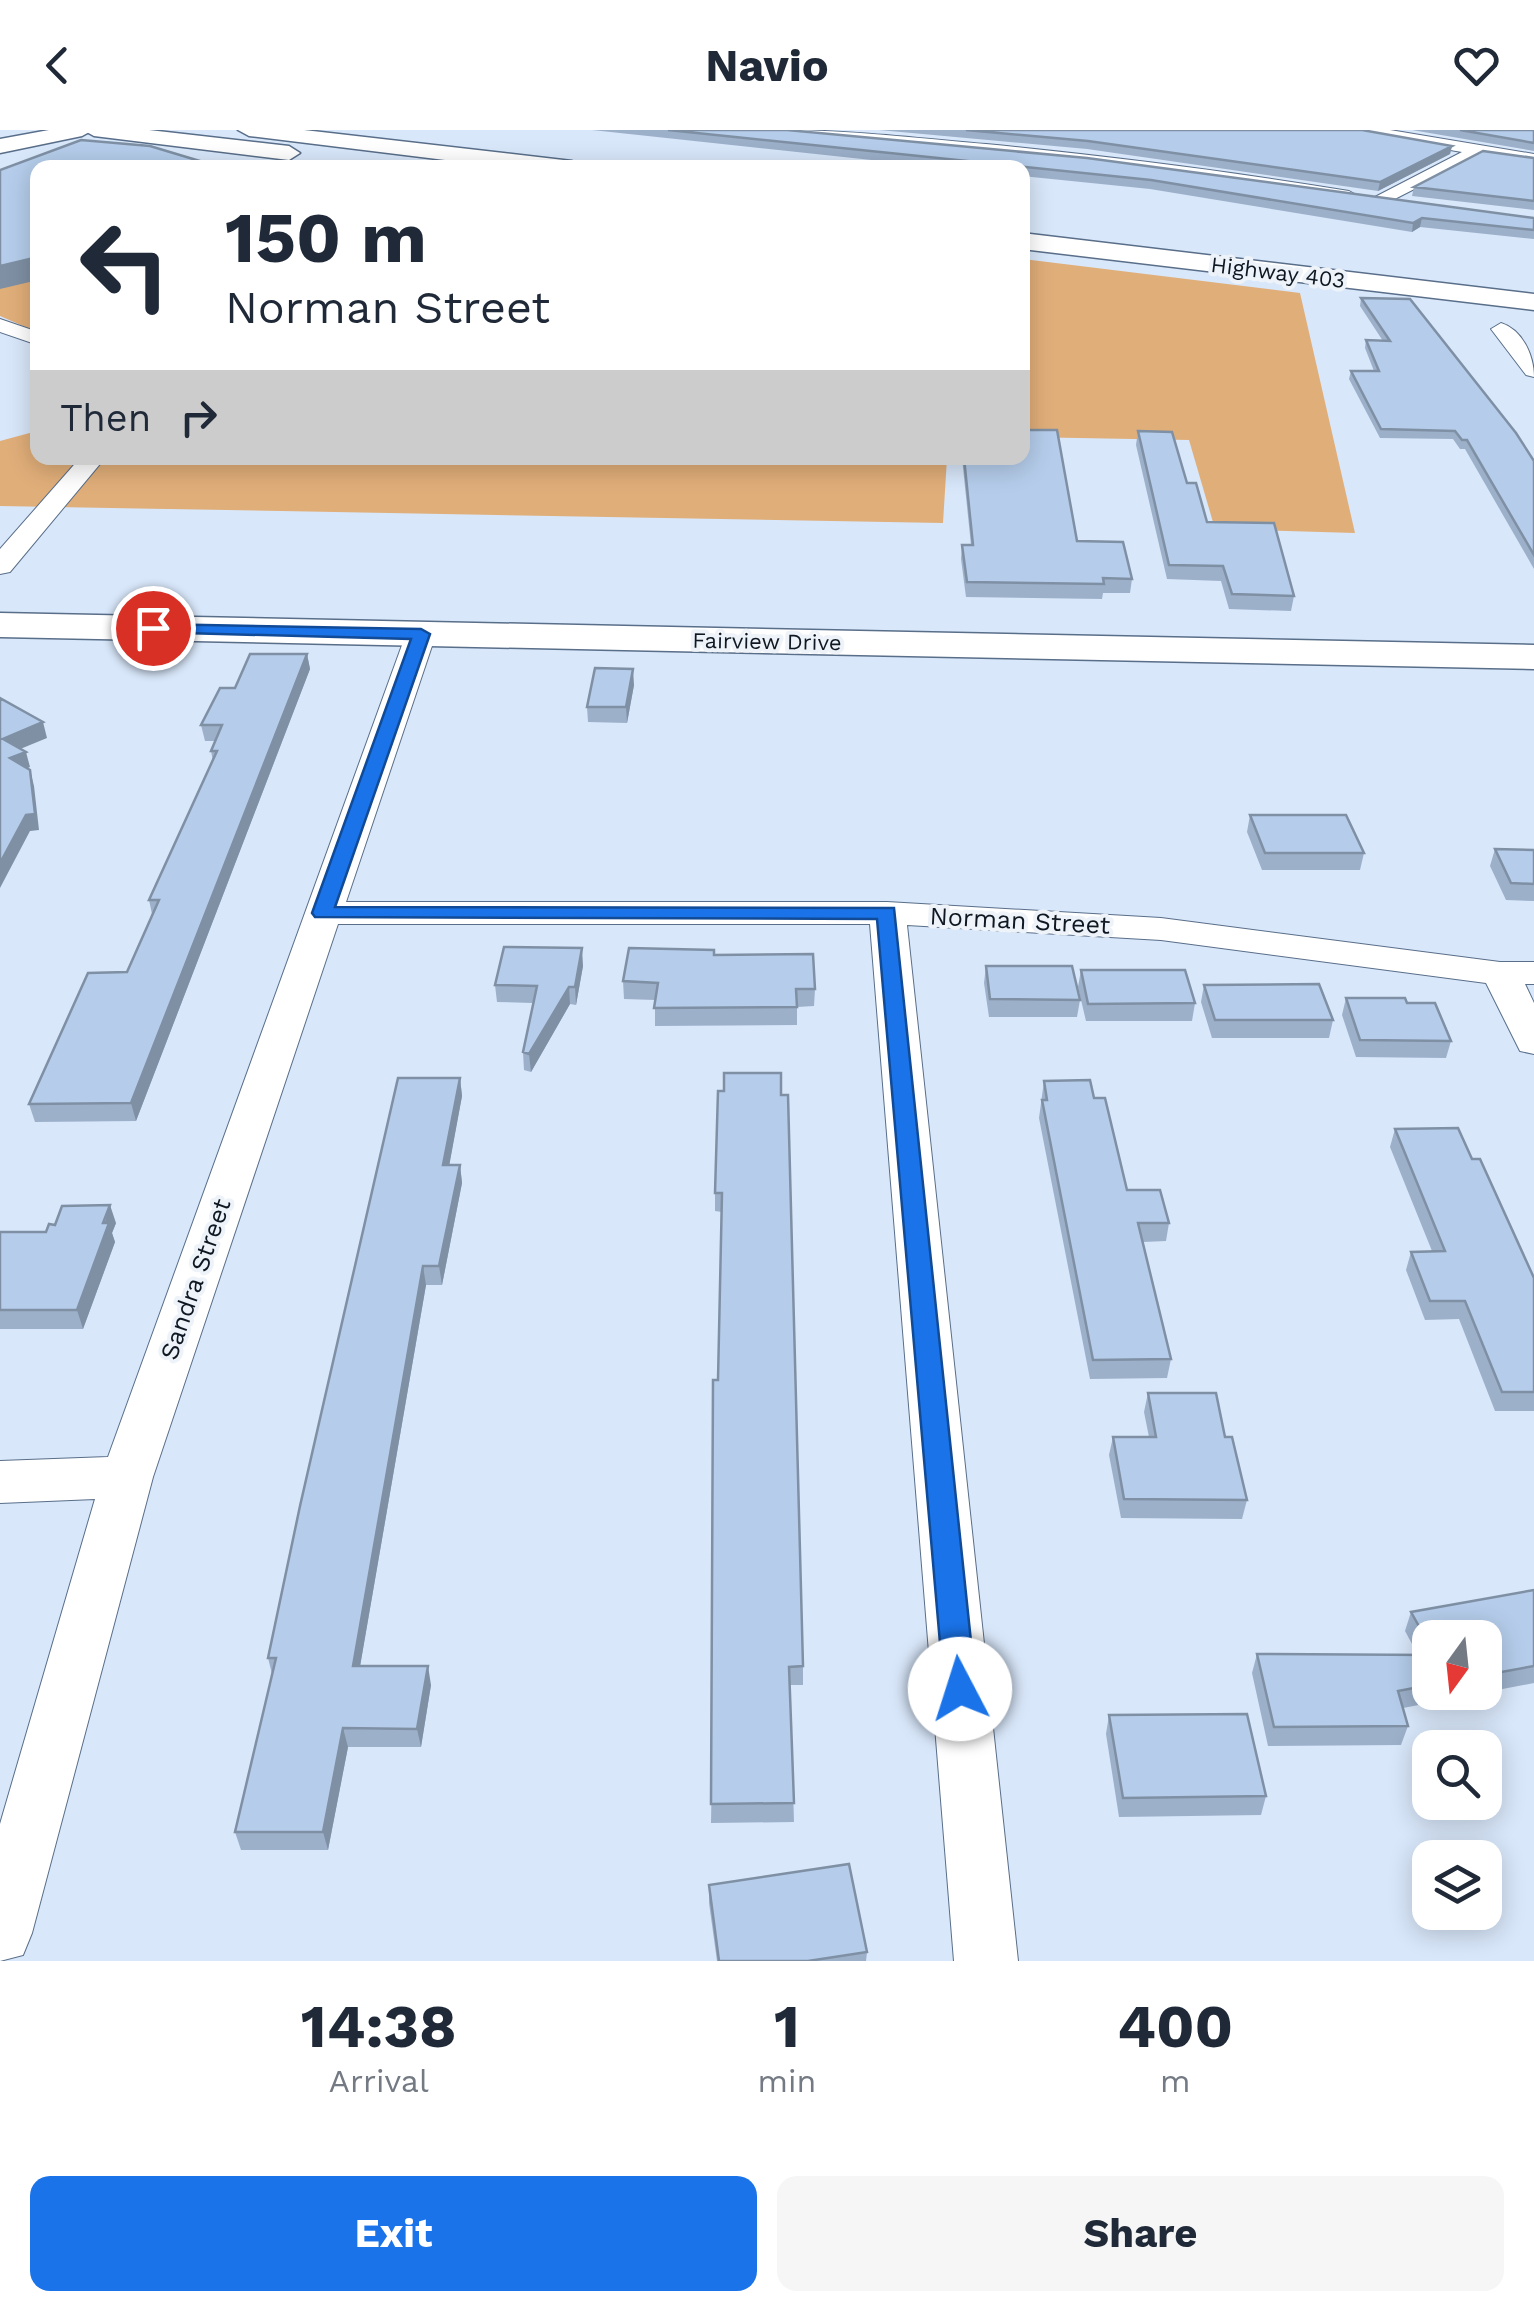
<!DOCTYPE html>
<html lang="en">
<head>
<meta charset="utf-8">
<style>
  :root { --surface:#fff; --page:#f6f6f7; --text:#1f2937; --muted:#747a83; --accent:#1a73e8 }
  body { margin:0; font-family:"Work Sans",sans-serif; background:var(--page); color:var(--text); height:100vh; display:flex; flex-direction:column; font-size:38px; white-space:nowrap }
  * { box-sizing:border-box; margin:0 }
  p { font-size:32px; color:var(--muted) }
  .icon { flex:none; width:55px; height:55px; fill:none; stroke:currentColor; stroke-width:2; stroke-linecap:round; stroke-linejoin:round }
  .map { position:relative; height:1831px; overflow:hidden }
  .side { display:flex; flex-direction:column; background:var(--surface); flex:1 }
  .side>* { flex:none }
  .top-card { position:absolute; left:30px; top:30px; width:1000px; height:305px; border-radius:20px; box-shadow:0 5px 25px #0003; background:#fff; color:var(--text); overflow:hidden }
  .needle { width:65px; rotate:195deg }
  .controls { position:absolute; left:1412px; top:1490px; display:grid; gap:20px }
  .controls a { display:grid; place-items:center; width:90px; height:90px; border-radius:20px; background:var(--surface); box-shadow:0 5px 25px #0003; font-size:50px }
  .pin { position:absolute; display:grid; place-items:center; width:85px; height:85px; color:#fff; margin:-42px; border:5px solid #fff; border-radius:50%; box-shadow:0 2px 10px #0007 }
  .me { position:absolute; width:110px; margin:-55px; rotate:355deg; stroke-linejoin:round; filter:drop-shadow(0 0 8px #0008) }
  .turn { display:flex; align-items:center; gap:35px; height:210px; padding:0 30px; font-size:45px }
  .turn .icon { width:130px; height:130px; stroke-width:2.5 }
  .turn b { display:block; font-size:70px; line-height:85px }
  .then { display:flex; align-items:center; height:95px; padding:0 30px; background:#0003; gap:20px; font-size:38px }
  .eta { display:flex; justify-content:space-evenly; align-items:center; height:170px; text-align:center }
  .eta b { font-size:60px; font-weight:700; line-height:70px }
  .button { display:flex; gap:20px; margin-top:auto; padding:20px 30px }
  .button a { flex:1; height:115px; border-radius:20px; background:var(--accent); color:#fff; font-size:40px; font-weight:700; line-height:115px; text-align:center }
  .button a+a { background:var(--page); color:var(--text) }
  header { display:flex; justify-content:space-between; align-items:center; height:130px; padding:0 30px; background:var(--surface); font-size:45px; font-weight:700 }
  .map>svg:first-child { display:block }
  .green { fill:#e0ae79 }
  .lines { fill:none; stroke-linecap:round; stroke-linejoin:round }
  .street-casing { stroke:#596e89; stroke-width:2 }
  .secondary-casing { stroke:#596e89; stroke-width:3 }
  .highway-casing { stroke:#596e89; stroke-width:3 }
  .street { fill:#fff; fill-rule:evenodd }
  .secondary { fill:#fff; fill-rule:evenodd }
  .highway { fill:#fff; fill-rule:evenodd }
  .wall { fill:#9cb0ca; fill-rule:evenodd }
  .shaded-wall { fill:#7f90a4 }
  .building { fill:#b5cdeb; stroke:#7f90a4; stroke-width:2.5 }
  .route { fill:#1a73e8; stroke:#114b97; stroke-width:2.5 }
  .labels { text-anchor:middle; stroke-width:8; stroke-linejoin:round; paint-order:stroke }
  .far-street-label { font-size:22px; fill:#0f1822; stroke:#eef3f9 }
  .street-label { font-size:25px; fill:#0f1822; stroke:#eef3f9 }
</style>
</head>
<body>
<header><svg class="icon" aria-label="back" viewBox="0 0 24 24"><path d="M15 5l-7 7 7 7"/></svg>Navio<svg class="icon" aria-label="heart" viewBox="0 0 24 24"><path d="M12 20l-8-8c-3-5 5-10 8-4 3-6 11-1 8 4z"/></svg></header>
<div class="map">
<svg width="1534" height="1831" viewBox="0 0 1534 1831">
  <rect width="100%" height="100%" fill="#d8e7fa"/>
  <path class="green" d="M37 79V202L0 186V87Z
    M1023 129 1300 163 1355 403 1215 399 1189 310 1023 307Z
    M37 301 38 328H947L943 393 0 376V311Z"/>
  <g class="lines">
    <g class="street-casing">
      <path id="street" d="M780 0C849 0 917 8 986 14 1107 26 1228 41 1349 61L1358 66 1349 71 1139 41 788 5Z
        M1354 0H1390L1534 24V34L1481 25 1381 76 1372 71 1375 67 1462 22 1362 5Z
        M0 189 38 202V215L0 202Z
        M1501 193C1523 200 1534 226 1534 247L1526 245 1491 199Z
        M80 328H105L10 442 0 444V419Z
        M421 495 431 498 436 504 346 772H887L1161 788 1500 832H1534V854H1525L1534 873V924L1520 921 1486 853 1161 810 907 795 1018 1831H954L870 794H338L153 1347 32 1803 23 1825 0 1831V1694L95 1369 0 1373V1331L108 1327 406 504 411 498Z"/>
    </g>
    <g class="secondary-casing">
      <path id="secondary" d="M49 0H93L82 6 0 23V9Z
        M0 483 1534 515V539L0 507Z"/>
    </g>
    <g class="highway-casing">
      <path id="highway" d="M83 0H149L289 16 300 23 289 30 94 6Z
        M238 0H304L572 31 583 38H510L249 6Z
        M1022 103 1534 164V180L1022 119Z"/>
    </g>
    <use href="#street" class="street"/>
    <use href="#secondary" class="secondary"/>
    <use href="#highway" class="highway"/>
  </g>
  <path class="wall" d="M592 0H787L1534 88V109L1420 97 1412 102 1150 59 1022 46V38H946Z
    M879 0H1362L1452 16 1450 24 1378 61 1087 19Z
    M1412 0H1534V21Z
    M1534 28V80L1412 66 1414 57Z
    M1361 168 1534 331V439L1465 319H1460L1453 309 1380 308 1349 249 1351 241H1374L1365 218 1366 210 1383 211 1360 176Z
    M1138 301 1187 353 1207 392 1294 466 1291 481 1229 479 1221 451 1167 449 1136 315Z
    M962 328H1022L1077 411 1132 449 1130 463H1103L1102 469 966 467 961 429 962 415H971Z
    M307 524 310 539 136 991 35 992 29 974 127 842 152 784 149 770 213 631 211 621 215 611H205L201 595 235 558Z
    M634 555 627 593 588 592 587 577Z
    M1250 685 1364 723 1360 740H1262L1247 702Z
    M1495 719 1534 720V771L1506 770 1490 736Z
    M715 825 815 859 814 876 797 877V895L655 896V870L624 869 623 851Z
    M583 836 576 875 570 874 531 942 524 940 523 922 533 873 497 872 495 855Z
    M986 836 1080 870 1077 887H989L984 853Z
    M1081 840 1195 873 1192 891H1086L1078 857Z
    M1204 855 1333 890 1329 908H1212L1201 872Z
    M1346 868 1407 873 1451 911 1446 928 1356 927 1342 885Z
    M460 948 462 966 449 1035H460L462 1053 442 1155H426L360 1536 431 1555 421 1617H348L328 1720H241L235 1702 272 1544 268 1528Z
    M1044 951 1094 968 1127 1060 1169 1093 1166 1111 1143 1112 1171 1229 1167 1248 1090 1249 1039 988Z
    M781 965 803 1536V1555H790L794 1692 711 1693 722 1082 715 1081V1063Z
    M1395 999 1472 1029 1534 1148V1281H1495L1459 1189 1425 1190 1406 1140 1411 1122 1432 1121 1390 1017Z
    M116 1093 112 1103 115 1112 83 1199H0V1102H46Z
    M1148 1263 1225 1307 1247 1370 1242 1389 1121 1388 1109 1325 1113 1307H1149L1144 1282Z
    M1534 1460V1553L1403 1578 1408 1596 1401 1615 1268 1616 1252 1543 1257 1524 1418 1525 1405 1501 1411 1482ZM1430 1508H1485V1562H1430Z
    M1109 1585 1266 1666 1261 1685 1119 1687 1106 1604Z
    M709 1755 867 1822 866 1831H717L709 1773Z"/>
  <path class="shaded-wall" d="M1452 16 1450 24 1378 61 1380 52Z
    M1422 88 1420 97 1412 102 1413 93Z
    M38 127V150L0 159V136Z
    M307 524 310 539 136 991 131 973Z
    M633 539 634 555 627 593 626 577Z
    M43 592 47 608 8 624 3 609Z
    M26 622 30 637 15 644 10 628Z
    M30 640 34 656 39 700 30 701 0 758V733Z
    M582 818 583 836 576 875 575 857Z
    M569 857 570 874 531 942 529 924Z
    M460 948 462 966 446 1053 443 1035Z
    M460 1035 462 1053 442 1155 439 1136Z
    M110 1075 116 1093 112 1103 115 1112 83 1199 77 1180Z
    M423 1136 426 1155 357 1554 353 1536Z
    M428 1536 431 1555 421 1617 417 1599Z
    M343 1598 348 1617 328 1720 323 1702Z"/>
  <path class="building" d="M668 0H787L1087 28 1534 88V100L1422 88 1413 93 1151 50Z
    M966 0H1362L1452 16 1380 52 1088 11Z
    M1460 0H1534V13Z
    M81 10 150 16 223 38H38V127L0 136V40Z
    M1483 21 1534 28V71L1414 57Z
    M1361 168 1410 169 1516 303 1534 331V425L1467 310H1462L1455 301 1381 299 1351 241H1379L1366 210 1390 211Z
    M1022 300H1057L1077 411 1123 412 1132 449 1103 448 1104 454 967 452 962 415H973L964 328H1022Z
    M1138 301 1172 302 1187 353H1196L1207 392 1274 393 1294 466 1232 464 1223 436 1169 435Z
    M250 524H307L131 973 29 974 88 843 127 842 159 770H149L217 621H211L222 595H201L220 558H235Z
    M595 538 633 539 626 577H587Z
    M0 568 43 592 3 609 26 622 10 628 30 640 35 684 26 685 0 733Z
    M1250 685H1346L1364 723H1265Z
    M1495 719 1534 720V754L1511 753Z
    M504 817 582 818 575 857H569L529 924 523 922 537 856 495 855Z
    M629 818 714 820V825L813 824 815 859H796L797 877 654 878 658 853 623 851Z
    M986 836H1072L1080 870 990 869Z
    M1081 840H1185L1195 873 1088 874Z
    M1319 854 1333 890H1215L1204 855Z
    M1346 868H1405L1407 873H1435L1451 911 1360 910Z
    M724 943H781V965H788L803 1536 789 1537 794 1673 711 1674 713 1250H718L722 1063H715L718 961H724Z
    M398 948H460L443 1035H460L439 1136H423L353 1536H428L417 1599 343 1598 323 1702H235L276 1528H268L300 1376Z
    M1090 950 1094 968H1105L1127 1060H1160L1169 1093H1138L1171 1229 1093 1230 1042 970H1047L1044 951Z
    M1458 998 1472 1029H1480L1534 1148V1262H1502L1465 1171H1430L1411 1122 1445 1121 1395 999Z
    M110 1075 103 1093H109L77 1180H0V1102H46L49 1094 55 1095 62 1076Z
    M1148 1263H1216L1225 1307H1232L1247 1370 1124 1369 1113 1307H1156Z
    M1534 1460V1536L1485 1545V1508H1430V1516L1411 1482Z
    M1257 1524 1430 1525V1555L1398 1561 1408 1596 1274 1597Z
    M1247 1584 1266 1666 1123 1668 1109 1585Z
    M849 1734 867 1822 808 1831H719L709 1755Z"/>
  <path class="route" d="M153 494 421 499 430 504 335 777 894 778 976 1559 971 1569 960 1574 949 1569 944 1559 877 789 315 787 312 783 411 509 147 502 145 498Z"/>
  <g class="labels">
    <g class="far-street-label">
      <text transform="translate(1278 142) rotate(7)" y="8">Highway 403</text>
      <text transform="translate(767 511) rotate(1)" y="8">Fairview Drive</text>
    </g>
    <g class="street-label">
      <text transform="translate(1020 790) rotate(3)" y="9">Norman Street</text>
      <text transform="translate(195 1149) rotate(-71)" y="9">Sandra Street</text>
    </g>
  </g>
</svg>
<div class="controls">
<a><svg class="needle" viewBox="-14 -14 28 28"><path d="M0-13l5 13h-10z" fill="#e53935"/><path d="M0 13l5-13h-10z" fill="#747a83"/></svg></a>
<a><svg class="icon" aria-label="search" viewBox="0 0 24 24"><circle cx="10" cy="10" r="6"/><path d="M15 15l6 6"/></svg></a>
<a><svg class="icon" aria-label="layers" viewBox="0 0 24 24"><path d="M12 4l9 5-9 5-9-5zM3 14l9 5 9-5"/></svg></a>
</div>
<div class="pin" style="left:153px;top:498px;background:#d93025"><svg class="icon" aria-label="arrive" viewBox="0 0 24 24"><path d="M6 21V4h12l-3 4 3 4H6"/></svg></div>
<svg class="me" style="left:960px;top:1559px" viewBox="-20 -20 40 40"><circle r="19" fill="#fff"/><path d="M0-13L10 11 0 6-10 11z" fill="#1a73e8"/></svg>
<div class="top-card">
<div class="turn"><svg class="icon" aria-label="left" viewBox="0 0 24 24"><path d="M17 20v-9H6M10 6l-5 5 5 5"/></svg><div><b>150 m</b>Norman Street</div></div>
<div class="then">Then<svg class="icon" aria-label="right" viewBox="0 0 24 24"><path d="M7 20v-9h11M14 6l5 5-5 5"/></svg></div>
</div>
</div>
<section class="side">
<div class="eta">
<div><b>14:38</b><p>Arrival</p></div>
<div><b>1</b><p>min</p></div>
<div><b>400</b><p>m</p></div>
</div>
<div class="button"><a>Exit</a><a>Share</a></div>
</section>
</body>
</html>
